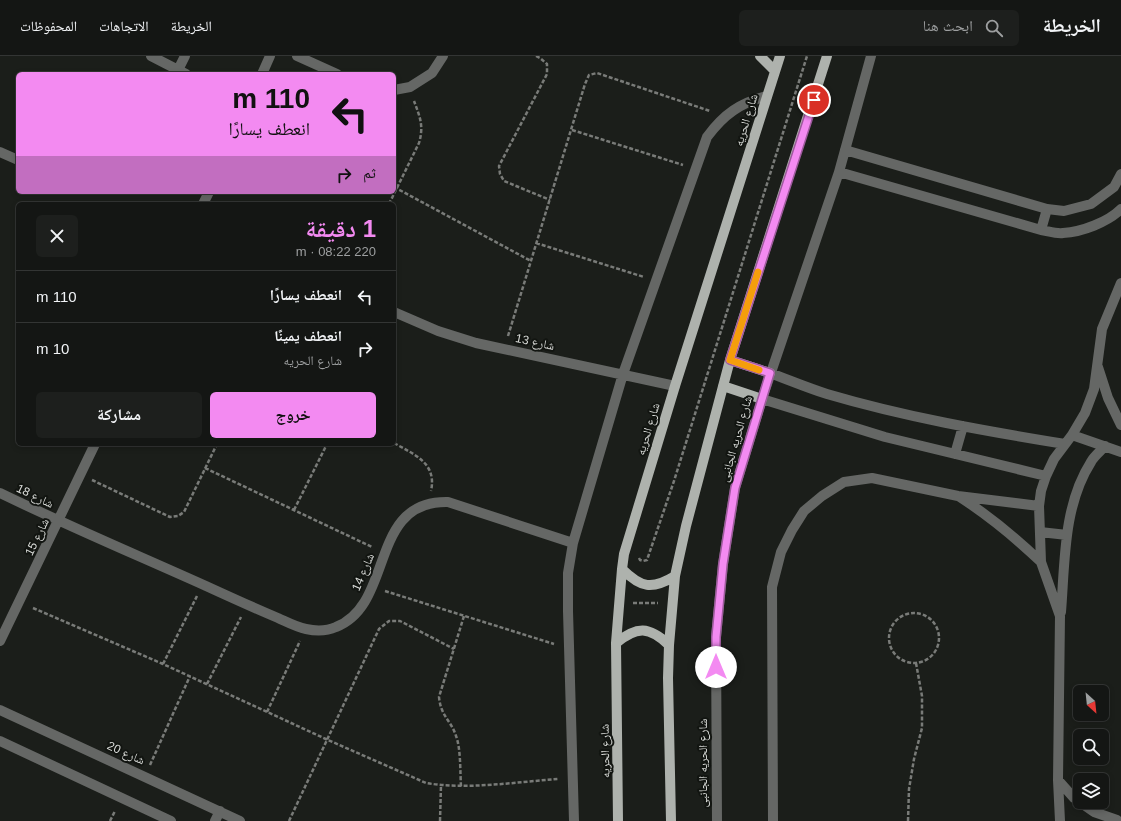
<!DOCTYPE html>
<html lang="ar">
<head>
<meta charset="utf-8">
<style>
  :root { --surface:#141614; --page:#1d1f1d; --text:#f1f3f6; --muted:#9d9fa0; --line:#333534; --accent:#f38af1 }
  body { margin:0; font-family:Arial,"Noto Naskh Arabic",sans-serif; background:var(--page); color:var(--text); direction:rtl; height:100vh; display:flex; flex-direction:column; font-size:15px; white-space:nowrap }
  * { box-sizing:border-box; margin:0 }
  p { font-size:13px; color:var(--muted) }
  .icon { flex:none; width:22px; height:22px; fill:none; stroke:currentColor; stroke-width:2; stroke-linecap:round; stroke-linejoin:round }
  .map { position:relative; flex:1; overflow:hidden; direction:ltr }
  .side { position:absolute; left:16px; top:146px; width:380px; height:244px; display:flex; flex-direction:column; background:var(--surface); border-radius:6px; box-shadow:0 2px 6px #0003,0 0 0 1px var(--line); direction:rtl }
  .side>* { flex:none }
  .guide { position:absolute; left:16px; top:16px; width:380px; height:122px; border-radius:6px; box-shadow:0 2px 6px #0003,0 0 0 1px var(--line); direction:rtl; background:#f38af1; color:#111; overflow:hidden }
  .needle { width:26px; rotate:153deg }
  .fabs { position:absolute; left:1073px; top:629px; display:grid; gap:8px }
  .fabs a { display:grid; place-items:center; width:36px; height:36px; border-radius:6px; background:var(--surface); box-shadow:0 2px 6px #0003,0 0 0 1px var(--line); font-size:20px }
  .pin { position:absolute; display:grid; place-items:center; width:34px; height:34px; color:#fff; margin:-17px; border:2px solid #fff; border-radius:50%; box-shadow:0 1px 4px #0007 }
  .me { position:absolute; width:44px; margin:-22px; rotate:0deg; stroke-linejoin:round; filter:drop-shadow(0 0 3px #0008) }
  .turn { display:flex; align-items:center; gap:14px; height:84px; padding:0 20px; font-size:18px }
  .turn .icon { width:52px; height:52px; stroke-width:2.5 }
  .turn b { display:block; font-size:28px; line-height:34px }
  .then { display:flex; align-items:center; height:38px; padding:0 20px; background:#0003; gap:8px; font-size:15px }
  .round { display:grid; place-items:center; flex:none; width:42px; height:42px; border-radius:6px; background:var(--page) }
  .headline { display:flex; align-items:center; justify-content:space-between; height:68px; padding:0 20px }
  h1 { font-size:24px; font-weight:700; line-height:30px; color:var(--accent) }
  .cta { display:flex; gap:8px; margin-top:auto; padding:8px 20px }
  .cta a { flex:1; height:46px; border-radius:6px; background:var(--accent); color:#111; font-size:16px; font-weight:700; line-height:46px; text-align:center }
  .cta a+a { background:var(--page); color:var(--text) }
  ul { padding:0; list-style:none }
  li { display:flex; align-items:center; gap:12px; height:52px; padding:0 20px; border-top:1px solid var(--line) }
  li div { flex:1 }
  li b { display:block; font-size:15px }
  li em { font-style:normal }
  header { display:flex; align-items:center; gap:24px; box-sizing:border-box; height:56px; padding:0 20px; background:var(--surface); border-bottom:1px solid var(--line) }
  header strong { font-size:19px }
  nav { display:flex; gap:22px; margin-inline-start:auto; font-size:14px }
  .search { width:280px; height:36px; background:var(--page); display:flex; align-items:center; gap:10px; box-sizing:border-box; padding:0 14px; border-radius:6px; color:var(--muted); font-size:15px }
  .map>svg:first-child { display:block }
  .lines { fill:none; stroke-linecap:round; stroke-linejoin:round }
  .path { stroke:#797b78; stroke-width:2.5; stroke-dasharray:4 2; stroke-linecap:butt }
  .minor { stroke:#656765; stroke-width:10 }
  .major { stroke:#aeb2ad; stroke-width:10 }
  .route-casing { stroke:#9e5a9d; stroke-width:10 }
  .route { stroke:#f38af1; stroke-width:7 }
  .slow { stroke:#f59e0b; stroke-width:7 }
  .labels { text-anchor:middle; stroke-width:4; stroke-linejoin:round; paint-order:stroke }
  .street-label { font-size:12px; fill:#dadcd9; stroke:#121511 }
</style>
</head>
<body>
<header>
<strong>الخريطة</strong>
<div class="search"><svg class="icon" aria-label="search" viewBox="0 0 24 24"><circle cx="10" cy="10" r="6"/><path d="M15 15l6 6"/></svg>ابحث هنا</div>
<nav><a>الخريطة</a><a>الاتجاهات</a><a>المحفوظات</a></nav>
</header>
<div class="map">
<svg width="1121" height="765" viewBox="0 0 1121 765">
  <rect width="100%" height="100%" fill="#1b1e1a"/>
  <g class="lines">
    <path class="path" d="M536 0 540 2 547 8V18L499 110 500 118 504 125 550 144
      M572 74 683 109
      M394 131 531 205
      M389 148 419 87C424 70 420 61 414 45
      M536 187 644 221
      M508 280 585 28 589 19 597 17 710 55
      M394 387C415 399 437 407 431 435
      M205 412 372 491
      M92 424 170 461 178 460 184 456 217 388
      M294 454 327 388
      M639 502 640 504 643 505 647 504 648 501 674 425 807 0
      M385 535 554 588
      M633 547H658
      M33 552 163 608 328 684 426 727C467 734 516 726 558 723
      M889 582a25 25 0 1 1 50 0a25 25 0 1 1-50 0Z
      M163 608 197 540
      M207 628 241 561
      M267 656 300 585
      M150 709 190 620
      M461 730C460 716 461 693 456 680 451 664 441 661 439 641L464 560
      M110 765 115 755
      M289 765 379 573 389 565H400L454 593
      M440 765 441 729
      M908 765 909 733 914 703 922 672V640L916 607"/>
    <path class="minor" d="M151 0 186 18
      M297 0 337 18
      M178 14 185 0
      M262 18 270 0
      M394 34 410 31 432 17 443 0
      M845 94 1047 153 1064 155 1091 148 1114 131 1121 118
      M0 96 18 104
      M839 116 1041 174C1048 175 1056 178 1063 177 1082 176 1108 166 1121 153
      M203 148 209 136
      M1041 174 1047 153
      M394 256 438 275 476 287 675 330
      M1098 311 1108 342 1121 369
      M770 317C789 324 808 332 827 338 905 361 985 375 1065 388
      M762 343 885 381 1046 420
      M1072 379 1121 396
      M955 398 963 370
      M0 437C68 470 137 499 206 530 230 541 254 552 278 562 287 566 296 571 306 573 315 575 327 575 336 571 395 548 368 444 448 446L573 487
      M960 441C989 460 1016 482 1041 506
      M1040 476 1067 479
      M1061 556C1065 506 1063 450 1091 406 1094 400 1101 395 1105 390
      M0 585 95 388
      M0 654 240 765
      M0 685 171 765
      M1058 724 1074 742 1094 756 1117 764
      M215 765 220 755
      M574 765 568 555V517L573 487 623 318 707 81C724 58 740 47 767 40
      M717 765 716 581 723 508 735 432 762 343 839 116 871 0
      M773 765 772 531 781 496 792 474 804 455 822 440 844 426 872 422 958 440 1039 450
      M1060 765 1058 724 1060 560 1041 506 1039 450 1041 435 1046 420 1054 403 1072 379 1085 357 1094 333 1102 273 1121 227"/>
    <path class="major" d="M760 0 775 15
      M730 304 770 317
      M723 330 762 343
      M622 513C641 532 652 534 675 520
      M616 587C637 570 649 570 669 589
      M618 765 616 587 622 513 624 498 675 330 780 0
      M671 765 668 622 669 589 675 520 686 470 730 304 827 0"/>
  </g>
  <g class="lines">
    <g class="route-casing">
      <path id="route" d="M716 611V581L723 508 735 432 770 317 730 304 814 44"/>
    </g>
    <use href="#route" class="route"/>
    <path class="slow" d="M758 216 730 304 759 314"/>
  </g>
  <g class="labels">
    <g class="street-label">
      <text transform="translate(746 64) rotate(-73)" y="4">شارع الحريه</text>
      <text transform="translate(535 286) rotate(12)" y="4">شارع 13</text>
      <text transform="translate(648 373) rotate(-73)" y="4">شارع الحريه</text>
      <text transform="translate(736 383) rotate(-74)" y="4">شارع الحريه الجانبى</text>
      <text transform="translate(35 440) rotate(26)" y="4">شارع 18</text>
      <text transform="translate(37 481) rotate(-64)" y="4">شارع 15</text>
      <text transform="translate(363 516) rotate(-67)" y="4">شارع 14</text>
      <text transform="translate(605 695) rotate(-91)" y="4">شارع الحريه</text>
      <text transform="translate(126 697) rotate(24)" y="4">شارع 20</text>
      <text transform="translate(703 707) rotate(-90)" y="4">شارع الحريه الجانبى</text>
    </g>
  </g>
</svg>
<div class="fabs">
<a><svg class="needle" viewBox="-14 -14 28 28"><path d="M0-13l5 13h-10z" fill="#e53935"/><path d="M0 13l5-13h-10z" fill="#9d9fa0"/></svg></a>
<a><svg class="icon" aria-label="search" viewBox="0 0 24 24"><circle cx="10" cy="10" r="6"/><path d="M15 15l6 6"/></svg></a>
<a><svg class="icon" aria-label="layers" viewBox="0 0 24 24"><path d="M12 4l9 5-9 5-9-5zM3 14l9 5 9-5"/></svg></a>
</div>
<div class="pin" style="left:814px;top:44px;background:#d93025"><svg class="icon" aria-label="arrive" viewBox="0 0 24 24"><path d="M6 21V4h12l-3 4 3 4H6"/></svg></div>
<svg class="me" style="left:716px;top:611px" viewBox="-20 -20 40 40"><circle r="19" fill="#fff"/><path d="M0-13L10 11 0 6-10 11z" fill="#f38af1"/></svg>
<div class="guide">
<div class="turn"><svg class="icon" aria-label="left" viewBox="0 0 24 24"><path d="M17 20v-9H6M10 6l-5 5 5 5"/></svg><div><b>110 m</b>انعطف يسارًا</div></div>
<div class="then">ثم<svg class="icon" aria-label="right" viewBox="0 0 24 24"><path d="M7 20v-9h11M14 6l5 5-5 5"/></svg></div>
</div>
<section class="side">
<div class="headline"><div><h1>1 دقيقة</h1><p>220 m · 08:22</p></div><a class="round"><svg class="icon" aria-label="close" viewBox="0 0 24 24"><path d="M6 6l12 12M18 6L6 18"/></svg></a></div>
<ul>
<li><svg class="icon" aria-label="left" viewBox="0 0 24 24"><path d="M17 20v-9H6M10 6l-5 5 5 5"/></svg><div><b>انعطف يسارًا</b></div><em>110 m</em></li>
<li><svg class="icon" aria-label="right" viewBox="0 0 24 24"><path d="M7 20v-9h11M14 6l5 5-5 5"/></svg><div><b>انعطف يمينًا</b><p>شارع الحريه</p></div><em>10 m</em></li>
</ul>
<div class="cta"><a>خروج</a><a>مشاركة</a></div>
</section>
</div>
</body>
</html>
